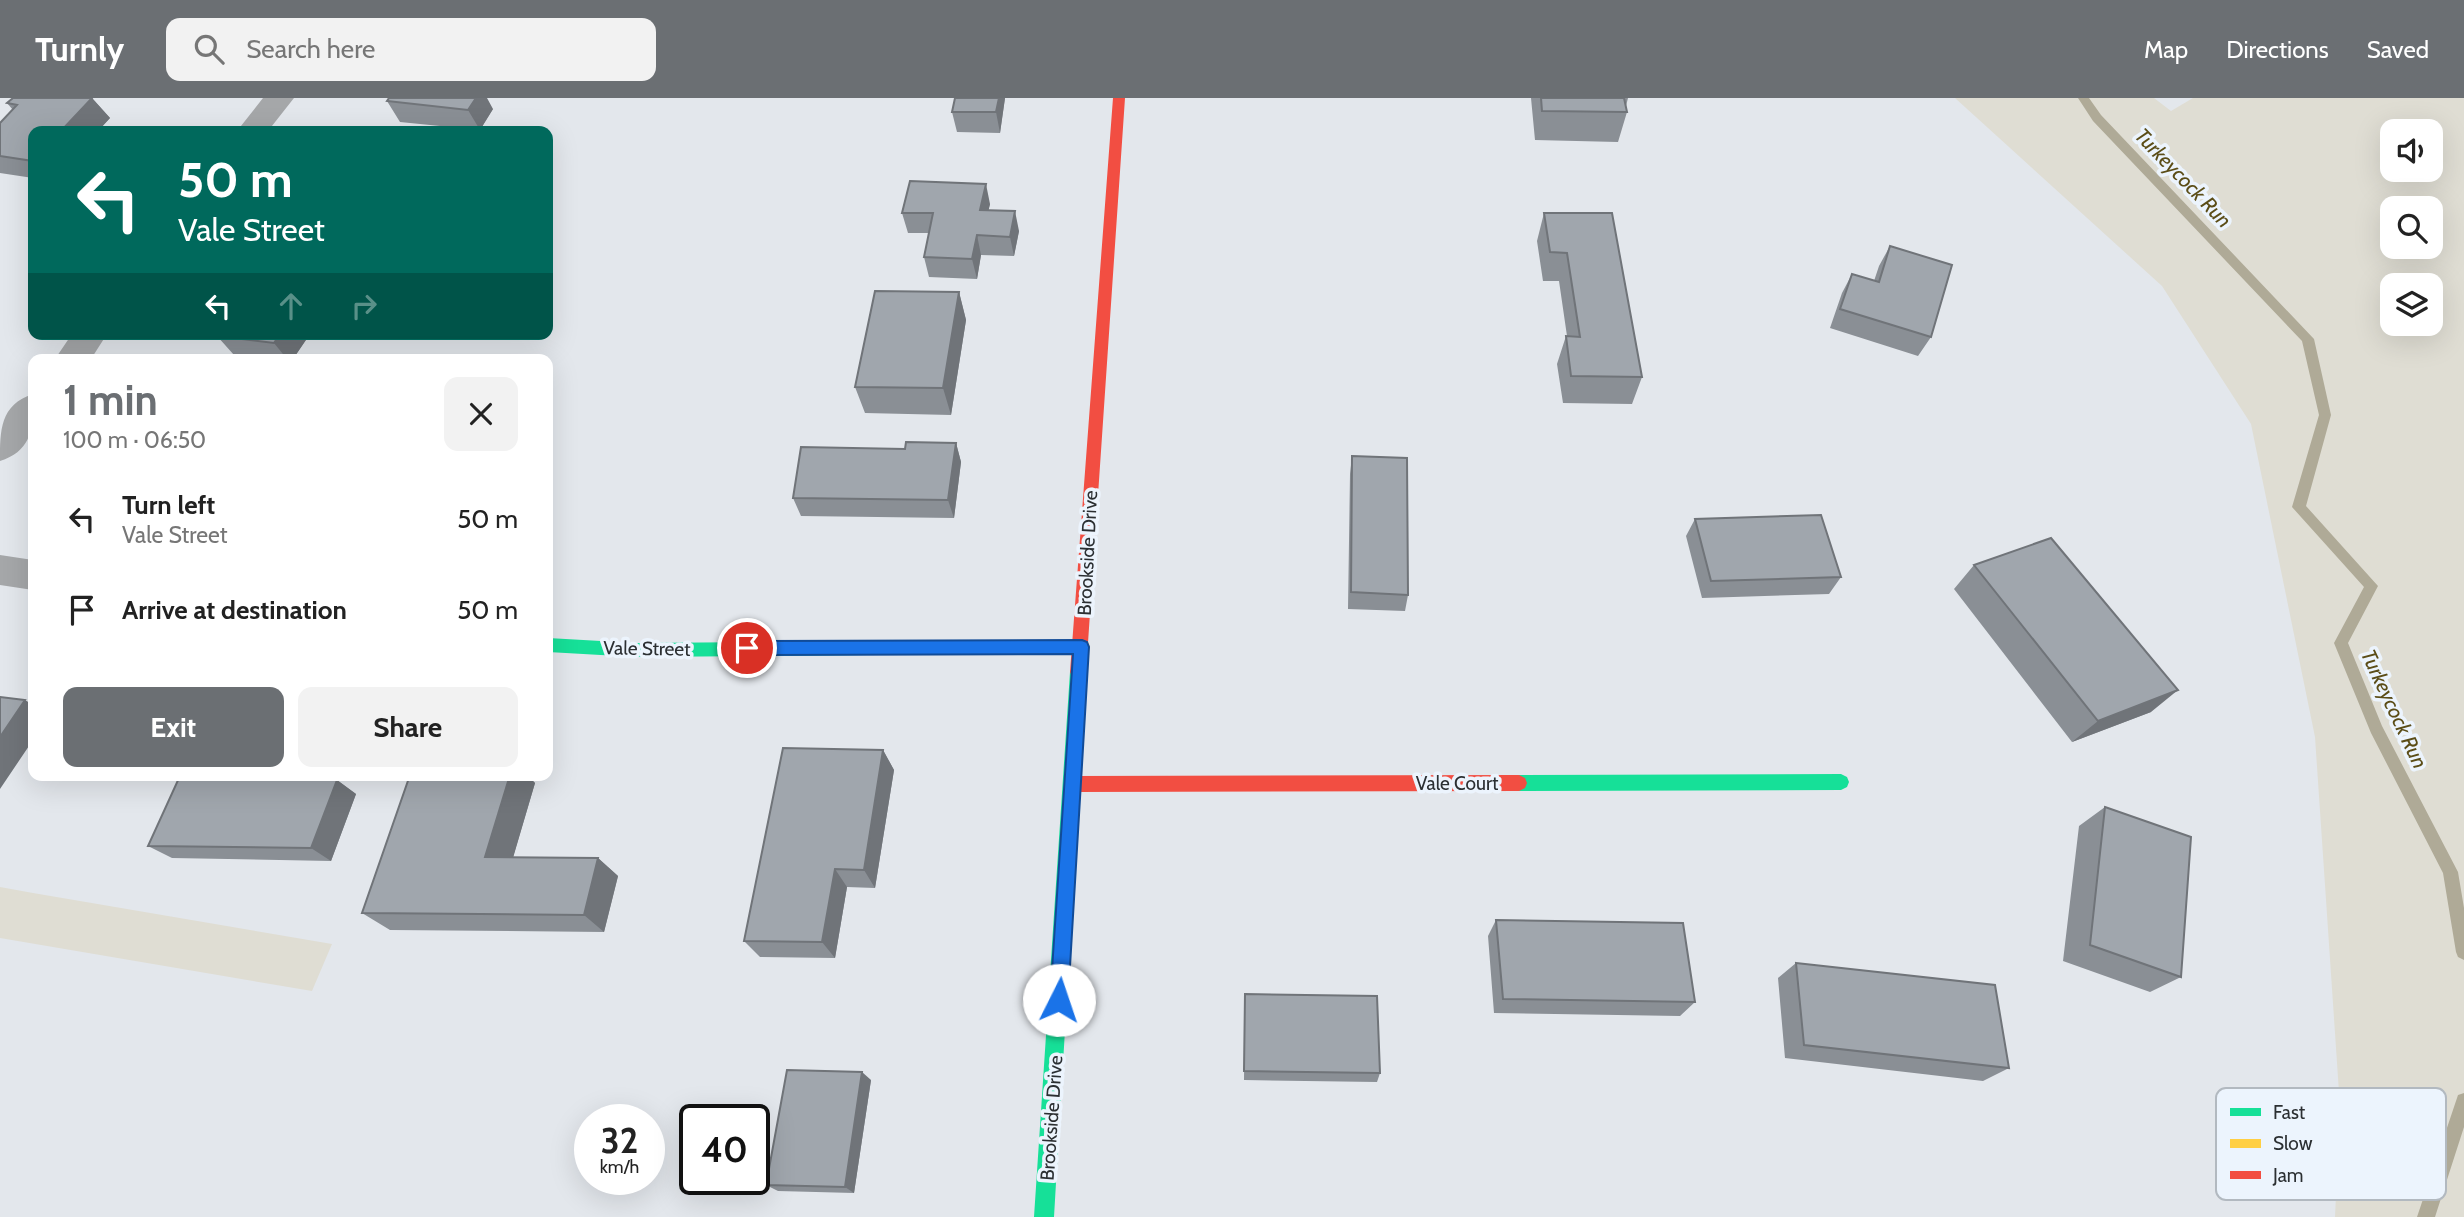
<!DOCTYPE html>
<html lang="en">
<head>
<meta charset="utf-8">
<style>
  :root { --surface:#fff; --page:#f2f2f2; --text:#222; --muted:#767676; --accent:#6b6f73 }
  body { margin:0; font-family:Cabin,sans-serif; background:var(--page); color:var(--text); height:100vh; display:flex; flex-direction:column; font-size:26px; white-space:nowrap }
  * { box-sizing:border-box; margin:0 }
  p { font-size:23px; color:var(--muted) }
  .icon { flex:none; width:38px; height:38px; fill:none; stroke:currentColor; stroke-width:2; stroke-linecap:round; stroke-linejoin:round }
  .map { position:relative; flex:1; overflow:hidden }
  .sheet { position:absolute; left:28px; top:256px; width:525px; height:427px; display:flex; flex-direction:column; background:var(--surface); border-radius:14px; box-shadow:0 7px 28px #0002 }
  .sheet>* { flex:none }
  .top-card { position:absolute; left:28px; top:28px; width:525px; height:214px; border-radius:14px; box-shadow:0 7px 28px #0002; background:#00695c; color:#fff; overflow:hidden }
  .tools { position:absolute; left:2380px; top:21px; display:grid; gap:14px }
  .tools a { display:grid; place-items:center; width:63px; height:63px; border-radius:14px; background:var(--surface); box-shadow:0 7px 28px #0002; font-size:35px }
  .speed { position:absolute; left:574px; top:1006px; display:flex; gap:14px; font-size:35px; font-weight:700; text-align:center }
  .speed>* { display:grid; place-content:center; width:91px; height:91px; border-radius:50%; background:var(--surface); box-shadow:0 7px 28px #0002; line-height:1 }
  .speed small { font-size:18px; font-weight:400 }
  .speed .limit { border:4px solid #111; border-radius:10px; background:#fff; color:#111 }
  .pin { position:absolute; display:grid; place-items:center; width:60px; height:60px; color:#fff; margin:-30px; border:4px solid #fff; border-radius:50%; box-shadow:0 2px 7px #0007 }
  .me { position:absolute; width:77px; margin:-38px; rotate:4deg; stroke-linejoin:round; filter:drop-shadow(0 0 5px #0008) }
  .turn { display:flex; align-items:center; gap:24px; height:147px; padding:0 35px; font-size:32px }
  .turn .icon { width:91px; height:91px; stroke-width:2.5 }
  .turn b { display:block; font-size:49px; line-height:60px }
  .lanes { display:flex; align-items:center; height:66px; padding:0 35px; background:#0003; justify-content:center; gap:35px; direction:ltr }
  .lanes .off { opacity:.35 }
  .round { display:grid; place-items:center; flex:none; width:74px; height:74px; border-radius:14px; background:var(--page) }
  .overview { display:flex; align-items:center; justify-content:space-between; height:119px; padding:0 35px }
  h1 { font-size:42px; font-weight:700; line-height:52px; color:var(--accent) }
  .button { display:flex; gap:14px; margin-top:auto; padding:14px 35px }
  .button a { flex:1; height:80px; border-radius:14px; background:var(--accent); color:#fff; font-size:28px; font-weight:700; line-height:80px; text-align:center }
  .button a+a { background:var(--page); color:var(--text) }
  ul { padding:0; list-style:none }
  li { display:flex; align-items:center; gap:21px; height:91px; padding:0 35px }
  li div { flex:1 }
  li b { display:block; font-size:26px }
  li em { font-style:normal }
  header { display:flex; align-items:center; gap:42px; box-sizing:border-box; height:98px; padding:0 35px; background:var(--accent); color:#fff }
  header strong { font-size:33px }
  nav { display:flex; gap:38px; margin-inline-start:auto; font-size:24px }
  .search { width:490px; height:63px; background:var(--page); display:flex; align-items:center; gap:18px; box-sizing:border-box; padding:0 24px; border-radius:14px; color:var(--muted); font-size:26px }
  .map>svg:first-child { display:block }
  .green { fill:#dfddd3; fill-rule:evenodd }
  .lines { fill:none; stroke-linecap:round; stroke-linejoin:round }
  .stream { fill:#afaa97; fill-rule:evenodd }
  .street { fill:#a5a7a9; fill-rule:evenodd }
  .fast { fill:#16e098; fill-rule:evenodd }
  .slow { fill:#ffcf43; fill-rule:evenodd }
  .jam { fill:#f24e42; fill-rule:evenodd }
  .wall { fill:#8a8f95 }
  .shaded-wall { fill:#707479 }
  .building { fill:#a0a6ad; stroke:#707479; stroke-width:2 }
  .route { fill:#1a73e8; stroke:#114b97; stroke-width:2 }
  .labels { text-anchor:middle; stroke-width:7; stroke-linejoin:round; paint-order:stroke }
  .street-label { font-size:19px; fill:#2b2f32; stroke:#ecf4fd }
  .water-label { font-size:21px; font-style:italic; fill:#5b4d17; stroke:#ecf4fd }
  .key { fill:#ecf4fd; stroke:#b2b9c0; stroke-width:2 }
  .key-label { font-size:19px; fill:#2b2f32 }
</style>
</head>
<body>
<header>
<strong>Turnly</strong>
<div class="search"><svg class="icon" aria-label="search" viewBox="0 0 24 24"><circle cx="10" cy="10" r="6"/><path d="M15 15l6 6"/></svg>Search here</div>
<nav><a>Map</a><a>Directions</a><a>Saved</a></nav>
</header>
<div class="map">
<svg width="2464" height="1119" viewBox="0 0 2464 1119">
  <rect width="100%" height="100%" fill="#e3e7ec"/>
  <path class="green" d="M1955 0H2154L2171 13 2193 0H2464V1119H2335L2340 1009 2315 639 2251 326 2162 188ZM2392 33H2431V72H2392ZM2392 110H2431V149H2392ZM2392 187H2431V226H2392Z
    M0 789 33 795 332 846 312 893 0 840Z"/>
  <g class="lines">
    <path class="stream" d="M2078 0H2089L2101 17 2314 241 2331 317 2306 408 2378 488 2348 545 2382 628 2458 774 2464 810V862L2458 859 2456 854 2443 775 2371 635 2334 545 2364 489 2292 409 2319 317 2302 243 2093 23Z
      M2464 995V1029L2435 1119H2417L2456 1003 2458 997Z"/>
    <path class="street" d="M263 0H294L268 33H237Z
      M72 236H107L91 261H55Z
      M33 296C34 326 34 352 0 363 0 332 0 307 33 296Z
      M0 457 33 462V492L0 487Z"/>
    <path class="fast" d="M548 540 636 545 867 543 873 545 875 550 873 555 867 557 636 559 548 554Z
      M1078 567 1084 569 1086 574 1054 1119H1034L1070 574 1072 569Z
      M1841 676 1847 679 1849 684 1847 689 1841 692 1519 693 1513 690 1511 685 1513 680 1519 677Z"/>
    <path class="slow" d="M1082 542 1088 544 1090 549 1088 554 1082 556 867 557 861 555 859 550 861 545 867 543Z"/>
    <path class="jam" d="M1113 0H1125L1086 574 1084 579 1078 581 1072 579 1070 574Z
      M1519 677 1525 680 1527 685 1525 690 1519 693 1074 694 1068 691 1066 686 1068 681 1074 678Z"/>
  </g>
  <path class="wall" d="M92 0 110 20 98 33H33V80L0 75V25L13 12 7 5Z
    M955 0H1005L1000 35 957 34 952 14Z
    M1531 0H1628L1626 8 1627 14 1618 44 1535 42Z
    M387 3 493 11 480 32 400 24Z
    M990 106 988 113 1019 133 1014 158 981 157 977 181 929 179 924 159 929 135H908L902 115Z
    M1544 115 1642 279 1632 306 1563 305 1557 266 1566 238H1567L1559 183H1543L1537 143Z
    M1890 148 1931 239 1918 258 1830 230 1842 195 1852 176 1874 183 1879 168Z
    M959 194 966 222 951 317 865 315 855 289Z
    M218 236H310L293 261H263L234 257 217 238Z
    M956 345 961 364 954 420 801 418 793 400Z
    M1352 358 1408 497 1405 513 1348 511 1350 376Z
    M1695 421 1841 479 1829 496 1702 500 1686 438Z
    M1974 467 2151 614 2072 644 1954 491Z
    M883 652 894 672 875 790 847 789 835 860 760 859 744 843Z
    M410 677H527L535 685 513 759 598 760 618 778 604 834 390 832 362 815Z
    M337 682 356 696 331 763 172 760 148 748Z
    M2105 709 2181 879 2150 894 2063 863 2079 728Z
    M1496 822 1695 904 1680 918 1494 915 1488 838Z
    M1796 865 2009 970 1983 983 1785 960 1778 880Z
    M1245 896 1380 975 1377 984 1244 982Z
    M871 982 854 1095 778 1093 766 1087Z"/>
  <path class="shaded-wall" d="M92 0 110 20 98 33H61Z
    M476 0H487L493 11 480 32 468 12Z
    M999 0H1005L1000 35 996 14Z
    M986 86 990 106 984 132 980 112Z
    M1015 113 1019 133 1014 158 1010 139Z
    M977 137 981 157 977 181 972 161Z
    M959 194 966 222 951 317 943 290Z
    M280 236H310L293 261H287L274 245Z
    M956 345 961 364 954 420 948 402Z
    M2178 592 2151 614 2072 644 2098 623Z
    M25 602 33 607V642L0 691V639Z
    M883 652 894 672 875 790 864 772Z
    M510 677H527L535 685 508 777 485 759Z
    M337 682 356 696 331 763 311 750Z
    M598 760 618 778 604 834 584 817Z
    M835 771 847 789 835 860 822 844Z
    M862 974 871 982 854 1095 845 1089Z"/>
  <path class="building" d="M13 0H92L61 33H33V63L0 58V25L17 7 7 5Z
    M389 0H476L468 12 387 3Z
    M955 0H999L996 14H952Z
    M1541 0H1624L1627 14 1542 13Z
    M910 83 986 86 980 112 1015 113 1010 139 977 137 972 161 924 159 933 115H902Z
    M1544 115H1612L1642 279 1571 278 1566 238 1580 239 1567 155 1550 154Z
    M1890 148 1952 167 1931 239 1840 211 1852 176 1879 184Z
    M875 193 959 194 943 290 855 289Z
    M218 236H280L274 245 217 238Z
    M906 344 956 345 948 402 793 400 801 349 905 351Z
    M1352 358 1407 360 1408 497 1351 494Z
    M1821 417 1841 479 1711 483 1695 421Z
    M2051 440 2178 592 2098 623 1974 467Z
    M0 599 25 602 0 639Z
    M783 650 883 652 864 772 835 771 822 844 744 843Z
    M410 677H510L485 759 598 760 584 817 362 815Z
    M179 680 337 682 311 750 148 748Z
    M2105 709 2191 739 2181 879 2090 847Z
    M1496 822 1683 825 1695 904 1503 901Z
    M1796 865 1995 887 2009 970 1804 947Z
    M1245 896 1377 898 1380 975 1244 973Z
    M787 972 862 974 845 1089 766 1087Z"/>
  <path class="route" d="M1082 542 1087 544 1089 549 1068 902 1065 909 1059 912 1052 909 1050 902 1073 556 747 557 741 555 739 550 741 545 747 543Z"/>
  <g class="labels">
    <g class="street-label">
      <text transform="translate(1087 455) rotate(-87)" y="7">Brookside Drive</text>
      <text transform="translate(647 550) rotate(1)" y="7">Vale Street</text>
      <text x="1457" y="692">Vale Court</text>
      <text transform="translate(1051 1020) rotate(-86)" y="7">Brookside Drive</text>
    </g>
    <g class="water-label">
      <text transform="translate(2183 80) rotate(46)" y="7">Turkeycock Run</text>
      <text transform="translate(2394 611) rotate(65)" y="7">Turkeycock Run</text>
    </g>
  </g>
  <rect x="2216" y="990" width="230" height="112" rx="10" class="key"/>
  <rect x="2230" y="1010" width="31" height="8" fill="#16e098"/>
  <rect x="2230" y="1041" width="31" height="9" fill="#ffcf43"/>
  <rect x="2230" y="1073" width="31" height="8" fill="#f24e42"/>
  <g class="key-label">
    <text x="2273" y="1021">Fast</text>
    <text x="2273" y="1052">Slow</text>
    <text x="2273" y="1084">Jam</text>
  </g>
</svg>
<div class="tools">
<a><svg class="icon" aria-label="sound" viewBox="0 0 24 24"><path d="M4 9h4l5-4v14l-5-4H4zM17 9q2 3 0 6"/></svg></a>
<a><svg class="icon" aria-label="search" viewBox="0 0 24 24"><circle cx="10" cy="10" r="6"/><path d="M15 15l6 6"/></svg></a>
<a><svg class="icon" aria-label="layers" viewBox="0 0 24 24"><path d="M12 4l9 5-9 5-9-5zM3 14l9 5 9-5"/></svg></a>
</div>
<div class="speed"><div>32<small>km/h</small></div><div class="limit">40</div></div>
<div class="pin" style="left:747px;top:550px;background:#d93025"><svg class="icon" aria-label="arrive" viewBox="0 0 24 24"><path d="M6 21V4h12l-3 4 3 4H6"/></svg></div>
<svg class="me" style="left:1059px;top:902px" viewBox="-20 -20 40 40"><circle r="19" fill="#fff"/><path d="M0-13L10 11 0 6-10 11z" fill="#1a73e8"/></svg>
<div class="top-card">
<div class="turn"><svg class="icon" aria-label="left" viewBox="0 0 24 24"><path d="M17 20v-9H6M10 6l-5 5 5 5"/></svg><div><b>50 m</b>Vale Street</div></div>
<div class="lanes"><svg class="icon" aria-label="left" viewBox="0 0 24 24"><path d="M17 20v-9H6M10 6l-5 5 5 5"/></svg><svg class="icon off" aria-label="ahead" viewBox="0 0 24 24"><path d="M12 20V5M6 11l6-6 6 6"/></svg><svg class="icon off" aria-label="right" viewBox="0 0 24 24"><path d="M7 20v-9h11M14 6l5 5-5 5"/></svg></div>
</div>
<section class="sheet">
<div class="overview"><div><h1>1 min</h1><p>100 m · 06:50</p></div><a class="round"><svg class="icon" aria-label="close" viewBox="0 0 24 24"><path d="M6 6l12 12M18 6L6 18"/></svg></a></div>
<ul>
<li><svg class="icon" aria-label="left" viewBox="0 0 24 24"><path d="M17 20v-9H6M10 6l-5 5 5 5"/></svg><div><b>Turn left</b><p>Vale Street</p></div><em>50 m</em></li>
<li><svg class="icon" aria-label="arrive" viewBox="0 0 24 24"><path d="M6 21V4h12l-3 4 3 4H6"/></svg><div><b>Arrive at destination</b></div><em>50 m</em></li>
</ul>
<div class="button"><a>Exit</a><a>Share</a></div>
</section>
</div>
</body>
</html>
